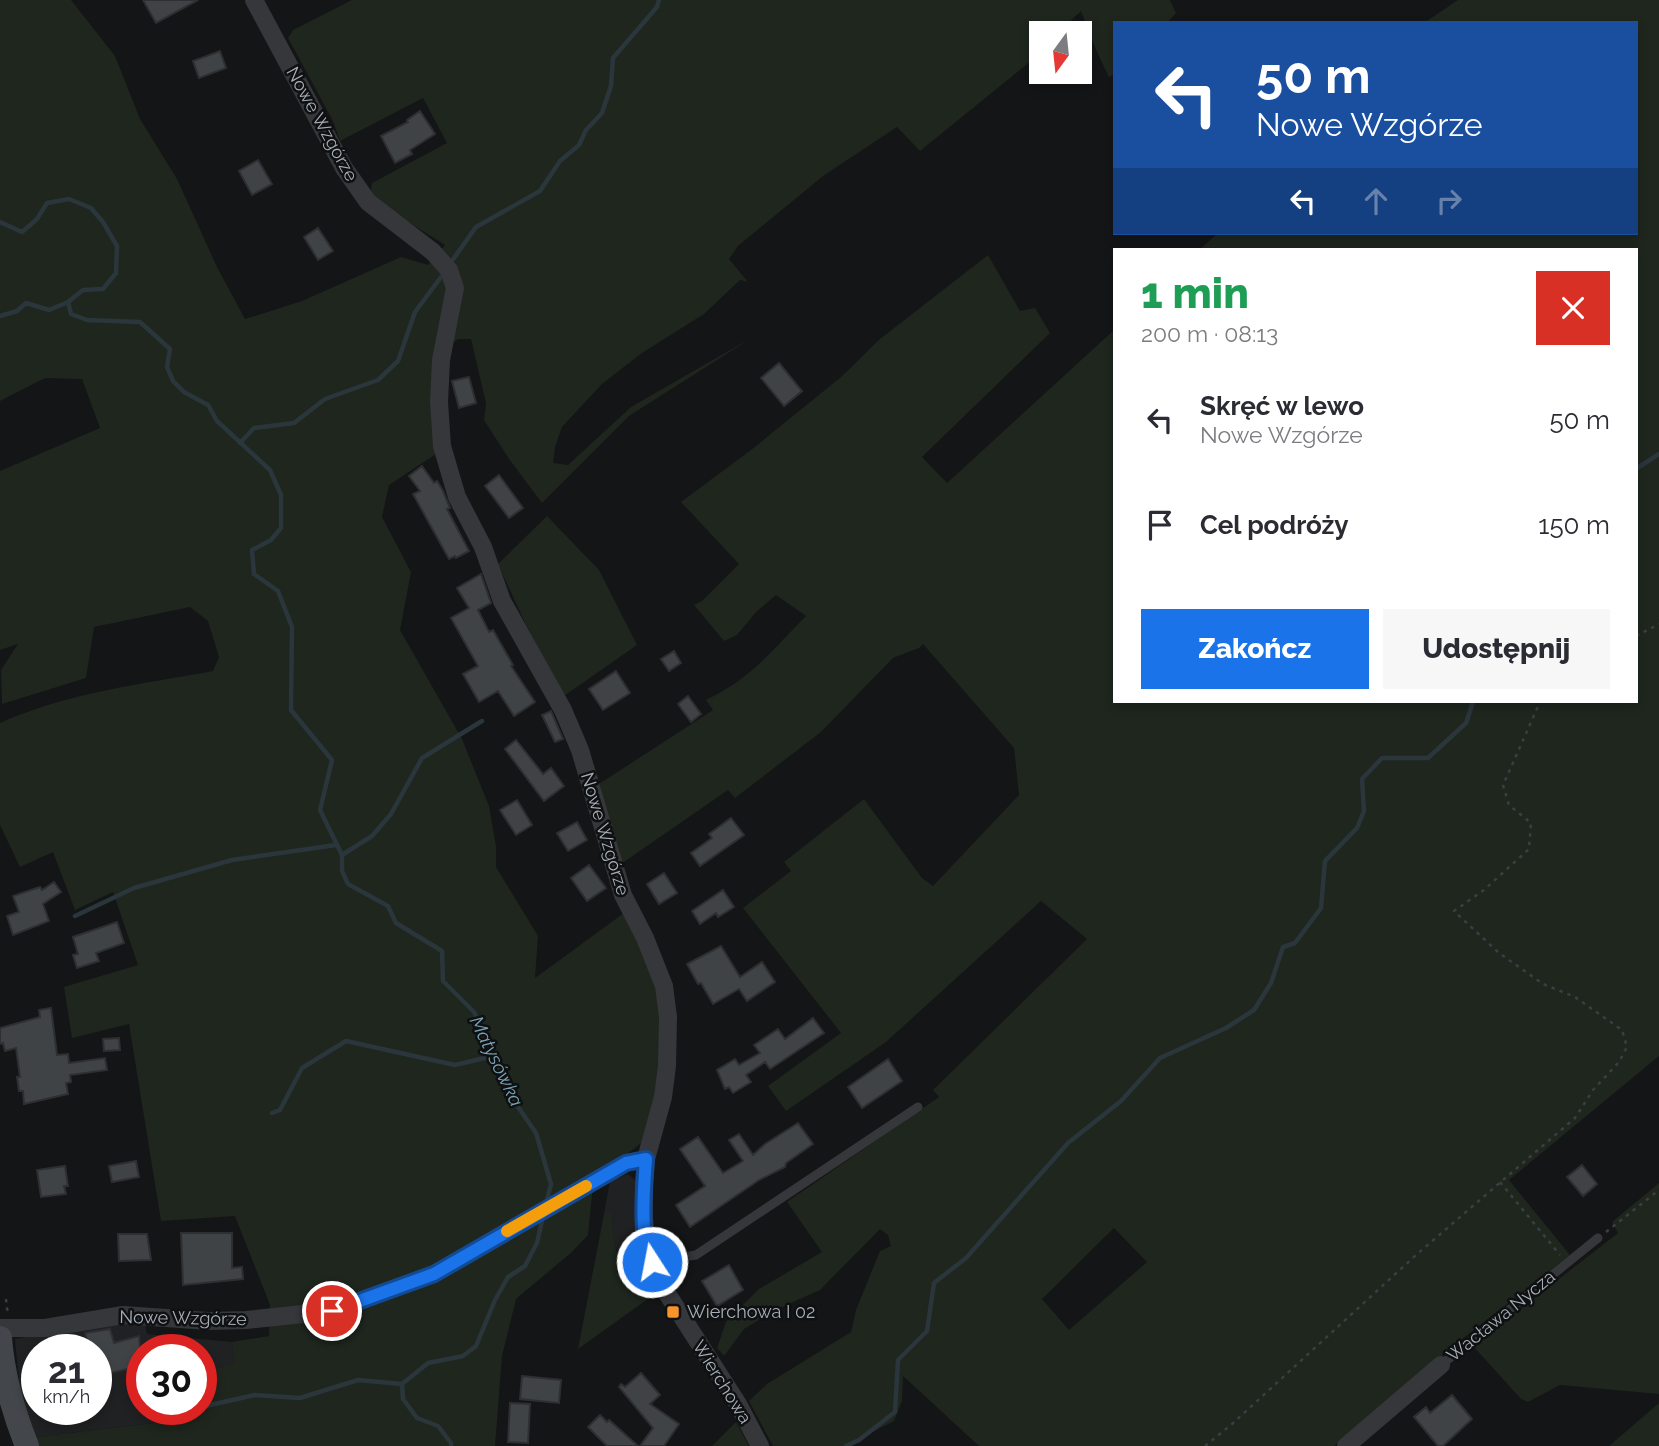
<!DOCTYPE html>
<html lang="pl">
<head>
<meta charset="utf-8">
<style>
  :root { --surface:#fff; --page:#f7f7f7; --text:#2b2b33; --muted:#7c7c81; --accent:#1a73e8 }
  body { margin:0; font-family:Raleway,sans-serif; background:var(--page); color:var(--text); height:100vh; display:flex; flex-direction:column; font-size:26px; white-space:nowrap }
  * { box-sizing:border-box; margin:0 }
  p { font-size:23px; color:var(--muted) }
  .icon { flex:none; width:38px; height:38px; fill:none; stroke:currentColor; stroke-width:2; stroke-linecap:round; stroke-linejoin:round }
  .map { position:relative; flex:1; overflow:hidden }
  .panel { position:absolute; left:1113px; top:248px; width:525px; height:455px; display:flex; flex-direction:column; background:var(--surface); border-radius:0px; box-shadow:0 4px 10px #0003 }
  .panel>* { flex:none }
  .banner { position:absolute; left:1113px; top:21px; width:525px; height:214px; border-radius:0px; box-shadow:0 4px 10px #0003; background:#1a4fa0; color:#fff; overflow:hidden }
  .needle { width:46px; rotate:195deg }
  .controls { position:absolute; left:1029px; top:21px; display:grid; gap:14px }
  .controls a { display:grid; place-items:center; width:63px; height:63px; border-radius:0px; background:var(--surface); box-shadow:0 4px 10px #0003; font-size:35px }
  .speed { position:absolute; left:21px; top:1334px; display:flex; gap:14px; font-size:35px; font-weight:700; text-align:center }
  .speed>* { display:grid; place-content:center; width:91px; height:91px; border-radius:50%; background:var(--surface); box-shadow:0 4px 10px #0003; line-height:1 }
  .speed small { font-size:18px; font-weight:400 }
  .speed .limit { border:10px solid #d22; background:#fff; color:#111 }
  .pin { position:absolute; display:grid; place-items:center; width:60px; height:60px; color:#fff; margin:-30px; border:4px solid #fff; border-radius:50%; box-shadow:0 2px 7px #0007 }
  .me { position:absolute; width:77px; margin:-38px; rotate:349deg; stroke-linejoin:round; filter:drop-shadow(0 0 5px #0008) }
  .turn { display:flex; align-items:center; gap:24px; height:147px; padding:0 28px; font-size:32px }
  .turn .icon { width:91px; height:91px; stroke-width:2.5 }
  .turn b { display:block; font-size:49px; line-height:60px }
  .lanes { display:flex; align-items:center; height:66px; padding:0 28px; background:#0003; justify-content:center; gap:35px; direction:ltr }
  .lanes .off { opacity:.35 }
  .round { display:grid; place-items:center; flex:none; width:74px; height:74px; border-radius:0px; background:var(--page) }
  .summary { display:flex; align-items:center; justify-content:space-between; height:119px; padding:0 28px }
  h1 { font-size:42px; font-weight:800; line-height:52px; color:#1e9e55 }
  .action { display:flex; gap:14px; margin-top:auto; padding:14px 28px }
  .action a { flex:1; height:80px; border-radius:0px; background:var(--accent); color:#fff; font-size:28px; font-weight:800; line-height:80px; text-align:center }
  .action a+a { background:var(--page); color:var(--text) }
  ul { padding:0; list-style:none }
  li { display:flex; align-items:center; gap:21px; height:105px; padding:0 28px }
  li div { flex:1 }
  li b { display:block; font-size:26px }
  li em { font-style:normal }
  .map>svg:first-child { display:block }
  .built { fill:#202123; fill-rule:evenodd }
  .green { fill:#1e261e; fill-rule:evenodd }
  .lines { fill:none; stroke-linecap:round; stroke-linejoin:round }
  .stream { stroke:#2a363b; stroke-width:4.5 }
  .building { fill:#404346; stroke:#2e2f32; stroke-width:2 }
  .path { stroke:#3b3e42; stroke-width:2.5; stroke-dasharray:3.5 5; stroke-linecap:butt }
  .lane { stroke:#35373b; stroke-width:9 }
  .street { stroke:#35373b; stroke-width:18 }
  .secondary { stroke:#43474c; stroke-width:24 }
  .route-casing { stroke:#114b97; stroke-width:18 }
  .route { stroke:#1a73e8; stroke-width:12 }
  .slow { stroke:#f59e0b; stroke-width:12 }
  .poi-dot { fill:#f7922c; stroke:#0f1011; stroke-width:2.5 }
  .labels { text-anchor:middle; stroke-width:5; stroke-linejoin:round; paint-order:stroke }
  .street-label { font-size:18px; fill:#a6aeb7; stroke:#0f1011 }
  .poi-label { font-size:18px; fill:#a6aeb7; stroke:#0f1011; text-anchor:start }
  .water-label { font-size:19px; font-style:italic; fill:#7ba2b3; stroke:#0f1011 }
</style>
</head>
<body>
<div class="map">
<svg width="1659" height="1446" viewBox="0 0 1659 1446">
  <rect width="100%" height="100%" fill="#141516"/>
  <path class="built" d="M628 1174 636 1181 646 1269 623 1276 614 1240 612 1214H604L610 1181Z
    M105 1321 145 1322 147 1334 232 1342 236 1363 201 1372V1349H142V1409H159L162 1422 35 1437 20 1391 15 1339ZM37 1349H96V1409H37Z"/>
  <path class="green" d="M0 0H71L115 56 140 119 177 179 217 267 245 319 302 301 401 257 428 265 445 245 370 198 372 183 447 143 423 98 340 141 333 121 288 38 293 30 352 0H1170L1176 13 1167 23H1115V74L1109 77 1096 50 1081 11 1058 33H1041V50L1026 65 920 151 897 127 823 176 738 246 729 259 748 282 740 280 704 314 642 353 602 384 562 427 555 447 553 463 568 465 631 407 753 337 629 416 542 503 509 459 484 420 486 403 471 339H458L433 357 439 452 389 485 382 517 411 572 400 630 462 739 489 806 496 846V867L538 936 535 978 624 913C634 935 648 958 656 981 664 1009 661 1118 643 1141 634 1151 607 1166 594 1175L588 1235 572 1252 516 1299 502 1356 495 1446H39L35 1437 162 1422 159 1409H201V1372L235 1363 232 1342 269 1336 270 1305 235 1216 161 1221 129 1024 72 1038 64 987 138 965 113 892 75 910 53 852 20 867 0 825V723C66 693 142 684 213 671L219 657 208 621 190 607 94 627 86 678 2 704 1 670 18 644 0 650V471L100 428 82 379 45 378 0 401Z
    M1458 0H1659V1056L1509 1180 1570 1255 1447 1351 1334 1446H979L903 1376 902 1401 894 1421 845 1446H773L749 1401 767 1384 851 1332 856 1310 880 1251 891 1246 888 1235 880 1229 820 1290 775 1310 744 1329 724 1356 717 1348 726 1322 759 1289 822 1252 787 1202 939 1097 933 1090 1087 939 1041 901 886 1042 786 1111 768 1086 841 1033 743 908 791 871 784 862 864 799 922 878 933 886 1019 795 1014 748 923 644 919 648 893 658 821 732 735 798 728 790 621 864 599 784 713 710 706 700C753 677 771 651 806 616L776 595 756 612 737 635 724 641 694 605 702 601 739 564 681 502 751 450 841 377 880 339 988 255 1020 311 1035 308 1050 333 922 457 947 483 1115 329V702H1636V250H1199L1218 233H1636V23H1424ZM1114 1228 1147 1262 1069 1330 1042 1299Z
    M547 516 599 570 637 645 564 696 525 623 498 564Z
    M1659 1183V1394L1560 1385 1528 1402 1521 1399 1473 1346 1618 1233 1612 1222Z
    M612 1213 614 1240 623 1276 646 1269 659 1291 578 1349 604 1214Z
    M1659 1402V1446H1609L1659 1403Z
    M736 1422 749 1446H712Z"/>
  <g class="lines">
    <path class="stream" d="M0 222 22 232 37 219 47 203 69 199 91 208 103 222 117 246 116 273 103 289 83 290 68 302 71 314 87 320 140 322 170 349 167 367 173 381 184 392 208 405 217 421 270 470 281 495V528L271 540 252 550 254 574 278 591 292 627 291 710 332 760 320 810 342 855V871L348 884 388 906 396 923 442 951 443 981 474 1012 514 1101 536 1133 551 1184 546 1204
      M449 265 476 227 540 191 560 161 579 145 586 130 602 113 611 86 613 58 657 7 659 0
      M0 316 17 311 26 303 49 310 68 302
      M240 443 254 428 294 423 325 399 378 380 398 361 415 312 444 273
      M1636 469 1659 454
      M342 855 372 836 391 814 422 758 482 721
      M75 916 134 888 232 860 336 845
      M272 1113 280 1110 302 1068 346 1041 455 1065 493 1056
      M201 1407 255 1395 300 1398 358 1380 402 1384
      M165 1416 194 1409
      M451 1446V1443L438 1426 417 1418 403 1399 402 1384 428 1363 463 1356 476 1346 495 1300 508 1277 525 1266 537 1243 543 1216
      M846 1446 859 1440 895 1412 898 1360 927 1331 934 1283 966 1258 1068 1143 1121 1101 1160 1058 1226 1028 1254 1010 1271 983 1283 947 1295 943 1321 908 1325 861 1357 828 1364 811 1362 779 1382 758H1428L1466 723 1473 702"/>
  </g>
  <path class="building" d="M143 0H198L156 23Z
    M220 51 226 68 199 78 193 61Z
    M420 111 435 134 410 150 412 154 395 163 381 136 408 122 407 120Z
    M258 160 272 184 252 195 239 171Z
    M318 228 333 251 318 260 304 237Z
    M779 363 802 391 784 406 761 378Z
    M469 377 476 403 459 408 452 381Z
    M422 466 434 483 437 481 443 491 450 508 447 509 469 551 456 558 455 556 449 559 413 494 420 491 409 476Z
    M499 475 523 508 509 518 485 486Z
    M481 574 491 603 478 610 489 632 493 630 513 665 511 666 535 702 514 716 498 691 479 702 463 674 478 666 451 618 469 608 457 588Z
    M674 651 681 663 669 671 661 659Z
    M616 671 630 693 603 710 589 689Z
    M688 696 701 714 691 722 678 704Z
    M551 711 563 739 555 742 542 715Z
    M516 740 543 774 551 768 564 786 544 801 505 749Z
    M517 800 532 825 516 835 500 810Z
    M731 818 744 835 700 866 691 853 712 838 709 834Z
    M577 822 587 840 568 851 557 833Z
    M589 865 606 888 587 901 571 878Z
    M664 873 677 893 659 904 647 884Z
    M54 882 61 892 43 904 49 921 13 935 7 916 19 912 13 896 40 887 42 890Z
    M723 890 734 907 718 917 716 913 700 924 692 911Z
    M117 922 124 943 96 953 99 961 77 968 73 955 78 954 73 937Z
    M721 946 740 977 762 962 775 982 747 1001 739 989 713 1004 701 983 698 984 687 964Z
    M51 1008 57 1055 68 1054 69 1063 105 1058 107 1070 70 1075 71 1082 66 1083 68 1094 24 1104 23 1091H19L17 1077H20L16 1048 5 1051 3 1043 0 1044V1028L40 1017 39 1010Z
    M813 1018 824 1033 770 1069 765 1062 746 1075 751 1082 733 1093 729 1087 725 1089 717 1070 735 1059 739 1065 760 1053 754 1045 778 1029 785 1039Z
    M119 1038 120 1050 104 1051 103 1039Z
    M888 1059 902 1081 862 1108 848 1087Z
    M798 1123 813 1144 786 1163 785 1167 759 1180 690 1227 676 1205 705 1186 680 1149 698 1137 723 1173 743 1161 729 1140 739 1134 753 1155 765 1144Z
    M136 1161 139 1177 112 1182 109 1166Z
    M1582 1165 1597 1184 1583 1196 1567 1177Z
    M65 1166 68 1186H64L66 1194 41 1197 37 1170Z
    M181 1233H232V1268L242 1267 243 1279 183 1285Z
    M118 1234H147L151 1260 119 1261Z
    M729 1265 743 1290 717 1306 702 1281Z
    M110 1329 114 1343 139 1336 142 1366 101 1375 96 1370V1349H89L85 1333Z
    M641 1373 660 1395 650 1404 679 1424 664 1446H640L653 1428 619 1387 621 1384 625 1387Z
    M522 1376 561 1380 559 1403 520 1399Z
    M1452 1395 1472 1419 1443 1446H1438L1414 1417 1426 1407 1430 1413Z
    M510 1403 530 1404 528 1443 508 1442Z
    M600 1415 607 1422 609 1420 638 1446H607L588 1427Z"/>
  <g class="lines">
    <path class="path" d="M1636 636 1659 624
      M1500 1182 1560 1255
      M1606 1232 1659 1190
      M6 1299 7 1309 9 1312
      M1205 1446 1232 1424 1416 1255 1575 1118 1593 1090 1619 1062 1627 1047 1622 1030 1575 997 1543 984 1499 953 1454 911 1484 890 1529 849 1531 823 1509 805 1503 785 1540 702"/>
    <path class="lane" d="M652 1262 696 1255 918 1107
      M1441 1365 1598 1238"/>
    <path class="street" d="M254 0 344 168 368 202 433 252 449 270 455 288 441 360 439 402 442 446 457 497 483 547 502 601 563 710 580 750 623 895 645 938 664 986 668 1017 667 1066 663 1097 646 1159 644 1185V1219L648 1256 668 1295 738 1404 760 1446
      M0 1328H45L123 1315 209 1321 246 1320 332 1311 434 1274 626 1163 646 1159
      M1346 1446 1441 1365"/>
    <path class="secondary" d="M0 1338C3 1376 13 1411 27 1446"/>
  </g>
  <g class="lines">
    <g class="route-casing">
      <path id="route" d="M332 1311 434 1274 626 1163 646 1159C644 1188 639 1237 652 1262"/>
    </g>
    <use href="#route" class="route"/>
    <path class="slow" d="M507 1231 586 1186"/>
  </g>
  <rect class="poi-dot" x="666" y="1305" width="14" height="14" rx="3.5"/>
  <g class="labels">
    <g class="street-label">
      <text transform="translate(322 124) rotate(61)" y="6">Nowe Wzgórze</text>
      <text transform="translate(605 834) rotate(73)" y="6">Nowe Wzgórze</text>
      <text transform="translate(1501 1316) rotate(-39)" y="6">Wacława Nycza</text>
      <text transform="translate(183 1318) rotate(1)" y="6">Nowe Wzgórze</text>
      <text transform="translate(722 1382) rotate(58)" y="6">Wierchowa</text>
    </g>
    <g class="poi-label">
      <text x="687" y="1318">Wierchowa I 02</text>
    </g>
    <g class="water-label">
      <text transform="translate(497 1061) rotate(64)" y="7">Matysówka</text>
    </g>
  </g>
</svg>
<div class="controls">
<a><svg class="needle" viewBox="-14 -14 28 28"><path d="M0-13l5 13h-10z" fill="#e53935"/><path d="M0 13l5-13h-10z" fill="#7c7c81"/></svg></a>
</div>
<div class="speed"><div>21<small>km/h</small></div><div class="limit">30</div></div>
<div class="pin" style="left:332px;top:1311px;background:#d93025"><svg class="icon" aria-label="arrive" viewBox="0 0 24 24"><path d="M6 21V4h12l-3 4 3 4H6"/></svg></div>
<svg class="me" style="left:652px;top:1262px" viewBox="-20 -20 40 40"><circle r="17" fill="#1a73e8" stroke="#fff" stroke-width="3"/><path d="M0-11L8 9 0 5-8 9z" fill="#fff"/></svg>
<div class="banner">
<div class="turn"><svg class="icon" aria-label="left" viewBox="0 0 24 24"><path d="M17 20v-9H6M10 6l-5 5 5 5"/></svg><div><b>50 m</b>Nowe Wzgórze</div></div>
<div class="lanes"><svg class="icon" aria-label="left" viewBox="0 0 24 24"><path d="M17 20v-9H6M10 6l-5 5 5 5"/></svg><svg class="icon off" aria-label="ahead" viewBox="0 0 24 24"><path d="M12 20V5M6 11l6-6 6 6"/></svg><svg class="icon off" aria-label="right" viewBox="0 0 24 24"><path d="M7 20v-9h11M14 6l5 5-5 5"/></svg></div>
</div>
<section class="panel">
<div class="summary"><div><h1>1 min</h1><p>200 m · 08:13</p></div><a class="round" style="background:#d93025;color:#fff"><svg class="icon" aria-label="close" viewBox="0 0 24 24"><path d="M6 6l12 12M18 6L6 18"/></svg></a></div>
<ul>
<li><svg class="icon" aria-label="left" viewBox="0 0 24 24"><path d="M17 20v-9H6M10 6l-5 5 5 5"/></svg><div><b>Skręć w lewo</b><p>Nowe Wzgórze</p></div><em>50 m</em></li>
<li><svg class="icon" aria-label="arrive" viewBox="0 0 24 24"><path d="M6 21V4h12l-3 4 3 4H6"/></svg><div><b>Cel podróży</b></div><em>150 m</em></li>
</ul>
<div class="action"><a>Zakończ</a><a>Udostępnij</a></div>
</section>
</div>
</body>
</html>
